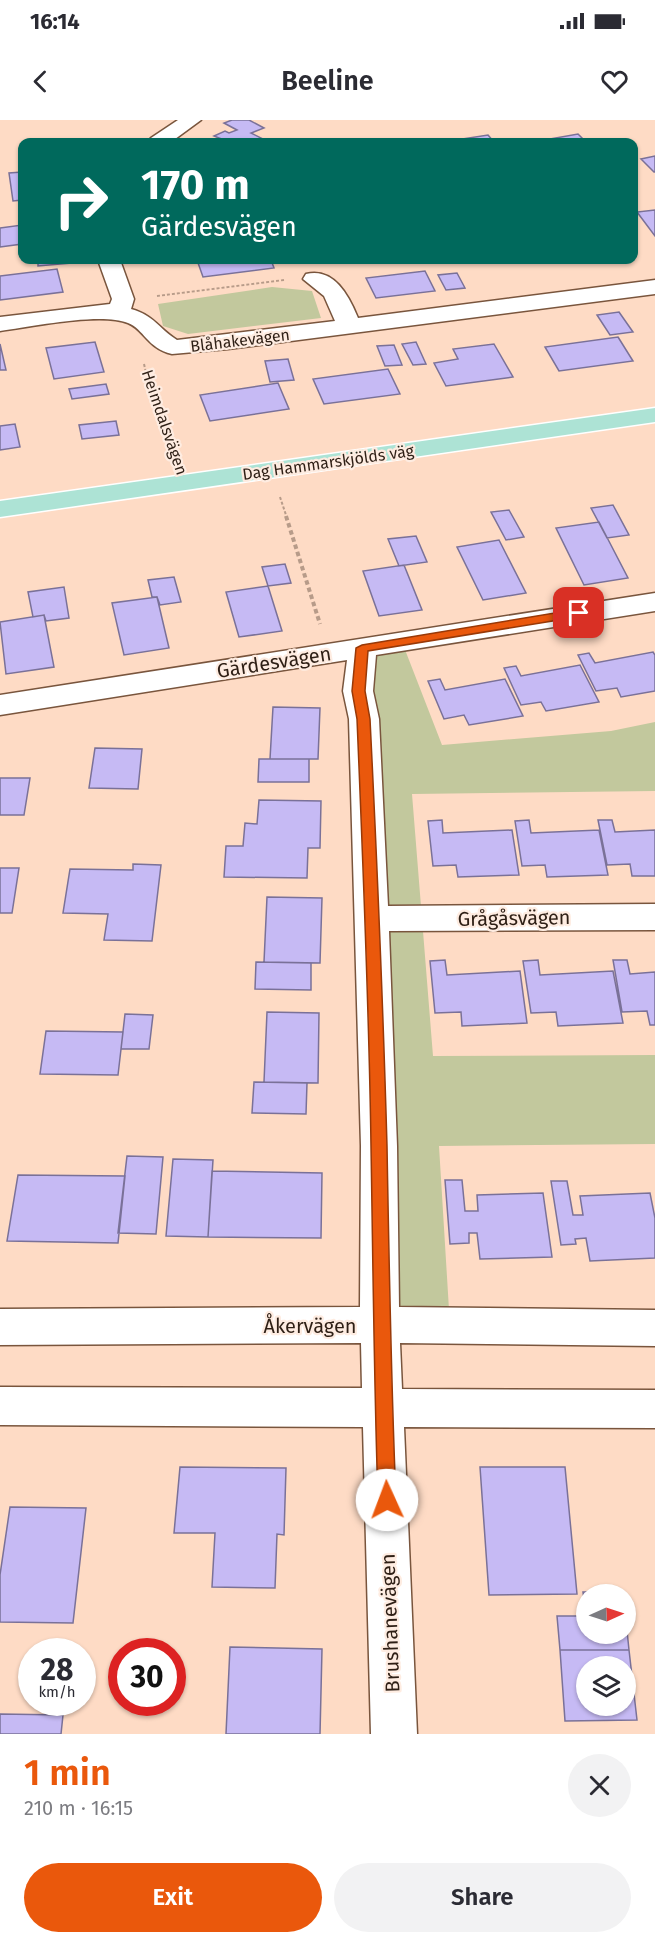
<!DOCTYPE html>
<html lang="en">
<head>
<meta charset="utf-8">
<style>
  :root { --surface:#fff; --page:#f2f2f3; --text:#2b2b33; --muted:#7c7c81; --accent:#ea580c }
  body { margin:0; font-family:"Fira Sans",sans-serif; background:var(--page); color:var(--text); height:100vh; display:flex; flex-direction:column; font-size:22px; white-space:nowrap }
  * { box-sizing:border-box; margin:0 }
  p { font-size:20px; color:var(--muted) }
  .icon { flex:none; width:33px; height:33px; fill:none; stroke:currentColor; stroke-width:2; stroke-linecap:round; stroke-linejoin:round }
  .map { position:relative; height:1614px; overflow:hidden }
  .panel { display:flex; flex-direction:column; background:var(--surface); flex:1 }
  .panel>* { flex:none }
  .top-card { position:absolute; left:18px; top:18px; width:620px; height:126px; border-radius:12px; box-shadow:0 2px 4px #0004; background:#00695c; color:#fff; overflow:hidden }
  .needle { width:39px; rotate:87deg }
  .fabs { position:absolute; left:576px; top:1464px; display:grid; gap:12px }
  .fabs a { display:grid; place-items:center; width:60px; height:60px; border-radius:50%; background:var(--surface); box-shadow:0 2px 4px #0004; font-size:30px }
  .speed { position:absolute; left:18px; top:1518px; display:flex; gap:12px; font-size:30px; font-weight:700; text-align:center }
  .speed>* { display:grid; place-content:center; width:78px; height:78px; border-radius:50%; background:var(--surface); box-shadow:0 2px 4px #0004; line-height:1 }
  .speed small { font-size:15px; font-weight:400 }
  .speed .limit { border:9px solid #d22; background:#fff; color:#111 }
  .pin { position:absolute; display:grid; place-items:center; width:51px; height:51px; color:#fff; margin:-26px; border-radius:12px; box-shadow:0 3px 9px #0006 }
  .me { position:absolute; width:66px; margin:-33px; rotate:358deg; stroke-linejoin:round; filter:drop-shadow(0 0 4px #0008) }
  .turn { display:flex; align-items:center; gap:21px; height:126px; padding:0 24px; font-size:27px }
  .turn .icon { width:78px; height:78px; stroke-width:2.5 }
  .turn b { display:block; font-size:42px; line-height:51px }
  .round { display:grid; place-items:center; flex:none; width:63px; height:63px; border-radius:32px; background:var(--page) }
  .headline { display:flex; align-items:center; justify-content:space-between; height:102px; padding:0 24px }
  h1 { font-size:36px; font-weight:600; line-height:45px; color:var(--accent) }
  .action { display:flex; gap:12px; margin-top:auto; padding:12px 24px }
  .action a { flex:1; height:69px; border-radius:36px; background:var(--accent); color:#fff; font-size:24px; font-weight:600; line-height:69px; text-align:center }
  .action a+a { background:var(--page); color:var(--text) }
  .status { display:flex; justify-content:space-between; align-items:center; height:42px; padding:0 30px; background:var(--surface); direction:ltr }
  .status svg { height:16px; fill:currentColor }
  header { display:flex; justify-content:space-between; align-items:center; height:78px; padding:0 24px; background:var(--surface); font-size:27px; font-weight:600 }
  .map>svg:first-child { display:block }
  .green { fill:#c2c89d }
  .building { fill:#c6baf4; stroke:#7a7198; stroke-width:1.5; fill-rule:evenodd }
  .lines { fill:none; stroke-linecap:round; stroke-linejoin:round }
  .minor-casing { stroke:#79553d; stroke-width:3 }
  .major-casing { stroke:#fff; stroke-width:3 }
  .path-far1 { stroke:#b79b89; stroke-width:2; stroke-dasharray:3 2; stroke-linecap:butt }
  .path { stroke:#b79b89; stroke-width:4; stroke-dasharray:4.5 3; stroke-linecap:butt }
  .minor { fill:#fff; fill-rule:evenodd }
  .major { fill:#ade3d5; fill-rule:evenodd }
  .route { fill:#ea580c; stroke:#983908; stroke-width:1.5 }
  .labels { text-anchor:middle; stroke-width:4.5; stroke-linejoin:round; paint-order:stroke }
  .far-street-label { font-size:16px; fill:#2e1f15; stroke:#feece1 }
  .street-label { font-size:20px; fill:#2e1f15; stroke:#feece1 }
</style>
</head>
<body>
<div class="status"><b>16:14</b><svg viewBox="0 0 49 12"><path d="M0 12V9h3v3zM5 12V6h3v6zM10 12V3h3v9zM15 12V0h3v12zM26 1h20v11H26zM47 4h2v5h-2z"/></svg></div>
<header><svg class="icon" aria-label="back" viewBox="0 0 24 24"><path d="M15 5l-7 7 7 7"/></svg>Beeline<svg class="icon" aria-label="heart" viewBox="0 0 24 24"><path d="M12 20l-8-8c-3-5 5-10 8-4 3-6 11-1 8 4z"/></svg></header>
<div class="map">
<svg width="655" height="1614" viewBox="0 0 655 1614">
  <rect width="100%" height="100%" fill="#fedbc5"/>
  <path class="green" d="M272 167 312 171 321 198 188 214 163 206 158 184Z
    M402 522 442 625 611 611 655 602V671L412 674 433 936 655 935V1024L439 1026 450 1206 380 1205 362 528Z"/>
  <path class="building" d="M232 0H249L264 8 251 13 265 20 261 22H207L219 18 214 16 225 11 229 13 237 10 224 3Z
    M578 14 586 22H533Z
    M488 15 494 22H443Z
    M655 36V52H654L641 39Z
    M22 52V80L13 81 9 53Z
    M655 90V116L637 92Z
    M22 105V124L0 127V108Z
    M38 140H70L71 143 38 146Z
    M197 140H271L274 148 203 157Z
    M57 149 63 172 0 180V156Z
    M425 151 435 171 376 178 366 158Z
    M457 153 465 168 446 170 438 155Z
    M619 192 633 212 610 215 597 195Z
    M618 217 633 241 559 251 545 227Z
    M95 222 104 252 54 259 46 228Z
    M416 222 426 244 413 245 402 224Z
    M0 224 6 250H0Z
    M494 224 513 257 446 266 434 243 458 239 453 229Z
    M394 225 402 245 385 246 377 226Z
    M288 239 294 260 270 262 265 241Z
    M388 249 400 274 324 284 313 259Z
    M278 263 289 289 210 301 200 275Z
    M106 264 109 274 72 279 69 269Z
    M116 301 119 315 82 319 79 305Z
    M15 304 20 327 0 330V306Z
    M613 385 629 415 607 418 591 388Z
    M509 390 524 417 506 420 491 392Z
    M599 402 628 458 584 465 556 408Z
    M416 416 427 442 399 446 388 419Z
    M499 420 526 473 483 480 457 427Z
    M285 444 291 463 268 466 262 447Z
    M404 445 422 490 379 496 363 451Z
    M174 457 181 482 160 485 157 477H152L148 460Z
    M268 466 282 511 239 517 226 472Z
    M64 467 69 498 46 501 44 495 33 497 28 472Z
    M157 477 169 528 124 535 112 483Z
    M44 495 54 547 6 554 0 502Z
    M653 532 655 535V571L621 577 617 568 596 571 578 535 589 533 595 543Z
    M580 545 599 582 546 591 541 582 521 585 504 548 516 546 521 556Z
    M440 559 445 570 505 559 523 596 469 605 464 595 444 599 428 561Z
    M273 587 320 588 318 639H270Z
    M95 628 142 629 138 669 89 668Z
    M259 639H309V662H258Z
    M0 658H30L24 695H0Z
    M259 680 321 681 320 728H308L307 758 224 757 226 726H243L245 703 257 704Z
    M442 700 443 713 512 710 519 755 458 757 456 745 433 746 428 701Z
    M529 700 531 713 599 710 608 755 547 757 545 745 522 746 515 701Z
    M598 700H612L615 712 655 710V756H632L630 744 607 745Z
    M133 744 161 745 152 821 104 820 108 794 63 793 70 749 133 750Z
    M0 748H19L12 793H0Z
    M267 777 322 778 320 843 264 842Z
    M445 840 447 855 520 851 527 903 462 906 461 892 435 893 430 841Z
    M538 840 540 855 613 851 623 903 558 906 556 892 531 893 523 841Z
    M613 840H627L630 854 655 852V905H650L647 891 622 892Z
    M256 842 311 843V870L255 869Z
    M267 892 319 893 318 963 264 962Z
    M125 894 153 895 149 929H121Z
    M46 911 123 912 118 955 40 954Z
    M254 962 307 963 306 994 252 993Z
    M127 1036 163 1037 156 1114 118 1113Z
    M173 1039 213 1040 208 1117 166 1116Z
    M212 1051 322 1053 321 1118 208 1117Z
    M18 1055 125 1056 118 1123 7 1121Z
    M445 1060H462L465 1091H478L477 1075 543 1073 552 1137 480 1139 477 1113H469V1123L450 1124Z
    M551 1061H567L573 1095H583L580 1076 650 1073 655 1098V1138L590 1141 586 1118 575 1119 576 1124 561 1125Z
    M180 1347 286 1348 284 1415 277 1414 275 1468 212 1467 215 1413H174Z
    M480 1347H565L577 1474 489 1475Z
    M10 1387 86 1388 73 1503 0 1502V1455Z
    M583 1472H622V1474H586V1514H626V1501L629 1530H560L557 1496H586Z
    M230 1527 322 1529 320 1614H226Z
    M560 1530H629L637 1600 565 1601ZM586 1546H626V1586H586Z
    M0 1594 63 1595 61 1614H0Z"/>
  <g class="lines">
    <g class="minor-casing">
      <path id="minor" d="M178 0H201L171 22H148L151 18Z
        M98 140H120L134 179 131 189C155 196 157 207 177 220L335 201 324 176 303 159 306 154C334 147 349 176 358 198L655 160V174L228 229 172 234C147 228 144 209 128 203 100 192 32 207 0 211V197L110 184 112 179Z
        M655 473V491L376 535 373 571 379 599 388 786 655 784V810L389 811 397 1026 399 1187 655 1190V1226L400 1223 402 1269 655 1270V1308L404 1307 417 1614H371L363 1307 0 1305V1267L362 1268 361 1223 0 1225V1189L360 1187 361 1026 349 599 343 571 347 540 0 595V575Z"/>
    </g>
    <g class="major-casing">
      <path id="major" d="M655 288V302L0 397V381Z"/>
    </g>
    <path class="path-far1" d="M157 176 284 160
      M144 244 148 261 177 335
      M280 377 287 398"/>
    <path class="path" d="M286 396 320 504"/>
    <use href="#minor" class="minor"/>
    <use href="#major" class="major"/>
  </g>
  <path class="route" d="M579 489 583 491V496L368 531 365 571 370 599C377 741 383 884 387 1026 389 1144 391 1262 396 1380L393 1386 387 1389 381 1386 378 1380C374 1262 373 1144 371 1026 369 884 363 741 357 599L352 571 356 528 362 525Z"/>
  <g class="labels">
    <g class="far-street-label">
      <text transform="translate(240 220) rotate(-7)" y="6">Blåhakevägen</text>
      <text transform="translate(165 302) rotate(71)" y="6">Heimdalsvägen</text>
      <text transform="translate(328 342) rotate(-8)" y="6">Dag Hammarskjölds väg</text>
    </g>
    <g class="street-label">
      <text transform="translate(274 542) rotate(-9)" y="7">Gärdesvägen</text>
      <text transform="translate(514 798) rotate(-1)" y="7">Grågåsvägen</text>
      <text x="310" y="1213">Åkervägen</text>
      <text transform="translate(390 1503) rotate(-92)" y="7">Brushanevägen</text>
    </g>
  </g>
</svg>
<div class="fabs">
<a><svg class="needle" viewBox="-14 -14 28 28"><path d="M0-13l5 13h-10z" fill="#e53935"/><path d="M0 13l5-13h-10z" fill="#7c7c81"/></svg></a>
<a><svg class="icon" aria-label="layers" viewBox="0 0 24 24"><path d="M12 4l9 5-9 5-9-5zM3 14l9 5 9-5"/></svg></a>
</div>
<div class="speed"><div>28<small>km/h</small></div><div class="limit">30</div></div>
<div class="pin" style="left:579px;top:493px;background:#d93025"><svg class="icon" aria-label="arrive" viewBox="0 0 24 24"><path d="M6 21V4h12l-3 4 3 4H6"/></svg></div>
<svg class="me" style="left:387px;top:1380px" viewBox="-20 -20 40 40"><circle r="19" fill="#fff"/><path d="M0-13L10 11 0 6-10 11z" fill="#ea580c"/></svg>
<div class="top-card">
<div class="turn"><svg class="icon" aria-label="right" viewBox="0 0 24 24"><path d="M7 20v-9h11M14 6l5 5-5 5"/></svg><div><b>170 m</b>Gärdesvägen</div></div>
</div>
</div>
<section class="panel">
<div class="headline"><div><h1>1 min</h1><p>210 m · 16:15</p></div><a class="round"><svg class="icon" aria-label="close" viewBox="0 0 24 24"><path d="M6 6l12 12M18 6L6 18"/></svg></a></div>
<div class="action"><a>Exit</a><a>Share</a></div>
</section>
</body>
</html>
